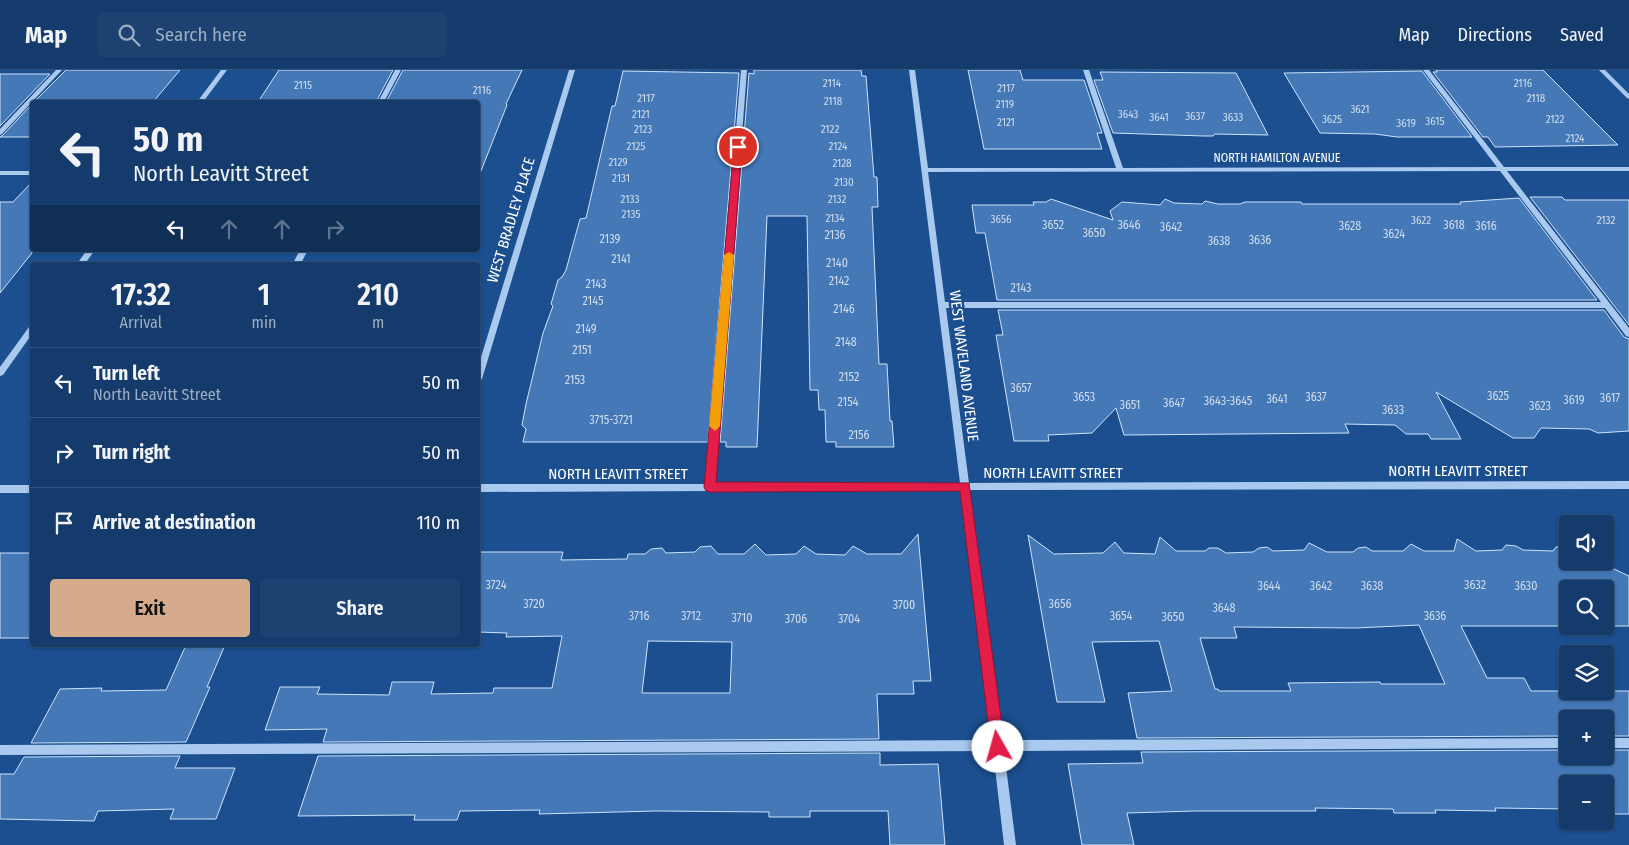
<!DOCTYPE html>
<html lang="en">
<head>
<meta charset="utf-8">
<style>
  :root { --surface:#143b6b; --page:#1d4271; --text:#f1f3f6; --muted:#9dadc1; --line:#33557e; --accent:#d6ab8b }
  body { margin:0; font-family:"Fira Sans Condensed",sans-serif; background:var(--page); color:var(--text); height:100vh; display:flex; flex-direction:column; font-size:19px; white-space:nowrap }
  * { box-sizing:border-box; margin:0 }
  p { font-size:16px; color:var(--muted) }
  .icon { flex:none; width:28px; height:28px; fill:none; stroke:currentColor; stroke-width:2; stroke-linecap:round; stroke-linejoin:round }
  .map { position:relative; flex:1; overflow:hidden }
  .drawer { position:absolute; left:30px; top:192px; width:450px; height:385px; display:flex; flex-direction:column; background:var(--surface); border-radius:5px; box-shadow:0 1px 4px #0004,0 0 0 1px var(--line) }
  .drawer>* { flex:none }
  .hud { position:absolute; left:30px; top:30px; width:450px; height:152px; border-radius:5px; box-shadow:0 1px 4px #0004,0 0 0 1px var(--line); background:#143b6b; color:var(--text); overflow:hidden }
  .tools { position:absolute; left:1559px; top:445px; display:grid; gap:10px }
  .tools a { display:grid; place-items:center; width:55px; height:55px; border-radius:5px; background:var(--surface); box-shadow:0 1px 4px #0004,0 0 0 1px var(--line); font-size:25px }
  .pin { position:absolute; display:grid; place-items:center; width:42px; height:42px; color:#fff; margin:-21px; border:2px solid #fff; border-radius:50%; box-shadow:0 1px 5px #0007 }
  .me { position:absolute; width:55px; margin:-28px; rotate:353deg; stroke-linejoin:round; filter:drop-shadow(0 0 4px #0008) }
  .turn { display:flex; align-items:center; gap:18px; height:105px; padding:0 20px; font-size:22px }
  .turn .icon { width:65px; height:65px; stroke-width:2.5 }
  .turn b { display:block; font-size:35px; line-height:42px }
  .lanes { display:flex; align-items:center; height:48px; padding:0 20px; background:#0003; justify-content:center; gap:25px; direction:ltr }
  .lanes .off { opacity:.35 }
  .eta { display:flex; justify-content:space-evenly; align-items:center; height:85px; text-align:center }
  .eta b { font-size:30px; font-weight:600; line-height:35px }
  .primary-button { display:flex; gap:10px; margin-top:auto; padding:10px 20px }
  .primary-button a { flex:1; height:58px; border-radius:5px; background:var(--accent); color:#111; font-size:20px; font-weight:600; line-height:58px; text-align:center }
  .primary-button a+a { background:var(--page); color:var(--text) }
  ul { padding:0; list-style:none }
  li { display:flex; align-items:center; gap:15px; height:70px; padding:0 20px; border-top:1px solid var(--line) }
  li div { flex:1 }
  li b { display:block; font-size:19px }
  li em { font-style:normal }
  header { display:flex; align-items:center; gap:30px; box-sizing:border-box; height:70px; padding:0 25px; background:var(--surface); border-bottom:1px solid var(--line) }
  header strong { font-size:24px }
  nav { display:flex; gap:28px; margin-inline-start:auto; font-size:18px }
  .search { width:350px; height:45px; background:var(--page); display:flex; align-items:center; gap:12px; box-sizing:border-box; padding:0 18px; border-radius:5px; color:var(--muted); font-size:19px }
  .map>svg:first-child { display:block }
  .building { fill:#4478b7; stroke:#cfe3fa; fill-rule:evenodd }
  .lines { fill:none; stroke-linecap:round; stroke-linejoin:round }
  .minor { fill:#a9c9ee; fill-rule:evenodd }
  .route { fill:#e11d48; stroke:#92132f }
  .slow { fill:#f59e0b }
  .labels { text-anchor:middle; stroke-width:5; stroke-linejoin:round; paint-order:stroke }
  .far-number-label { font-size:11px; fill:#d0dded }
  .far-street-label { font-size:12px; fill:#fff; stroke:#1b4f8f }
  .number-label { font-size:12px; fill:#d0dded }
  .street-label { font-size:15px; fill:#fff; stroke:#1b4f8f }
</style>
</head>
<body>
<header>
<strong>Map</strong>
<div class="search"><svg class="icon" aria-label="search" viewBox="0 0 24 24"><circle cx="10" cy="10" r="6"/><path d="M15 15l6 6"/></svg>Search here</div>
<nav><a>Map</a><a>Directions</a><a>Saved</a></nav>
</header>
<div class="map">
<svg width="1629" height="775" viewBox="0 0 1629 775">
  <rect width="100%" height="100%" fill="#1b4f8f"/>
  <path class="building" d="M66 0H180L153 32H34Z
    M279 0H393L376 32H258Z
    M403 0H522L506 34 507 35 479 106 478 32H386Z
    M754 0H861L862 6H866L874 107H877L878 137H872L879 294H887L890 351H892L894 377H836V372H826L825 340H819L818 320H810L807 146H767L757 377H726V372H720L749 3 754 4Z
    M968 0H1020L1023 10H1084L1102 63H1097L1102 79H984Z
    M1436 0H1543L1618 75 1495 77 1488 67H1483L1433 2H1437Z
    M623 1 739 3 708 372H523L526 359 522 355 526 334 543 263 553 236 551 234 558 210 562 207 566 200 580 149 586 148 612 36H615Z
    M1422 1 1472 67H1397L1375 64 1320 63 1284 3Z
    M1100 2 1236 3 1268 65 1215 64 1213 66H1204L1113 63 1094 10H1103Z
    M0 4H50L0 56Z
    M32 34V67H0L3 65Z
    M32 112V183L0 223V132H13Z
    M1530 127H1562L1565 130H1629V255Z
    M1519 128 1597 230H997L985 163H976L972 135H1034L1033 132H1046L1051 129 1113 150 1110 141 1122 132 1160 135 1165 129 1174 133 1202 134 1205 131 1218 134H1240L1245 132H1301L1302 134H1461L1460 132Z
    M998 240H1604L1624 267 1629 269V361L1598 363 1589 359 1541 358 1534 368H1513L1436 322 1461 369H1431L1428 364H1406L1395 355 1345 354 1349 363 1124 365 1116 338 1092 363 1048 365 1049 371H1014L996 265H1003Z
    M918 464 931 611H913L914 624H877L879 669 323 672 327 659 265 660 280 617H320L317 624 389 625 392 612H434L431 624 493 623 494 618H552L562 566 506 567 507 563 478 562V482H563L561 490 627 489 628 484H645L651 479 662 478 666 483 695 482 700 477 711 476 718 484H744L755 474 766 485 796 484 804 476 816 484 845 485 853 476 867 484H901ZM648 571 732 572 730 623H642Z
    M1028 465 1054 484 1103 483 1115 472 1124 483 1155 484 1160 467 1176 481H1205L1209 478H1218L1226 483 1253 482 1259 478 1267 477 1273 481 1304 480 1309 473 1327 482H1353L1358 478 1366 477 1372 481H1403L1411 474 1424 481H1454L1457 469 1476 481 1502 480 1506 475 1516 476 1523 480 1553 481 1556 477 1564 476 1568 478V491H1597L1629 506V556H1605V519H1568V556H1461L1487 608H1524L1531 621H1629V666H1605V649H1568V666L1137 668 1128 623 1172 621 1159 571 1092 572 1105 632H1057ZM1419 555 1445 614H1381L1380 612 1288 613 1291 621H1219L1218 619H1215L1200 568H1237L1234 557 1356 558Z
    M0 483H32V568H0Z
    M186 575H225L207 617H210L186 672 31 673 60 619 102 618 101 621 166 620Z
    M1568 680V686H1605V680H1629V744H1605V714H1568V739L1495 738 1496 741 1435 740 1436 743H1394L1393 739 1315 738 1316 741H1195L1127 743 1134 775H1082L1068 694 1143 693 1141 682Z
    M880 683V695L938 694 945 775H890L888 741H810V747H769V742L656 741 539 744 540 740 460 741 457 750H414L415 745 298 746 318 686Z
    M180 686 175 698H235L216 749H170L174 739 98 741 94 751 0 749V704H14L24 687Z"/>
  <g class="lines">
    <path class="minor" d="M56 0H62L2 64 0 65V59Z
      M221 0H227L203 32H197Z
      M395 0H401L384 32H378Z
      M569 0H575L482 309 478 312V297Z
      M741 0H747L715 414 960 413 909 0H915L928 98H1116L1083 0H1089L1123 98 1497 97 1423 0H1429L1504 97H1629V101H1507L1629 258V267L1626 266 1605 238H946L969 413 1629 411V419L970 420 1002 670 1568 668V678L1004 681 1016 775H1004L993 681 0 685V675L991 670 961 420 478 422V414H706ZM1500 101 1601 232H945L928 102Z
      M1599 0H1605L1629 24V29L1627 28Z
      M0 101H32V105H0Z
      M87 180H95L84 195H76Z
      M300 180H308L300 195H292Z
      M32 256V264L3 305 0 306V297L29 257Z
      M0 415H32V423H0Z
      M1605 668H1629V678H1605Z"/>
  </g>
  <path class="route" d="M738 74 742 77 716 412 969 413 1005 677 1003 682 998 684 993 682 991 677 960 421 710 422 706 421 704 417 734 77Z"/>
  <path class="slow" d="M729 182 734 185 720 356 715 361 709 356 724 185Z"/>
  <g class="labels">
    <g class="far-number-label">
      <text x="832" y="17">2114</text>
      <text x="1523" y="17">2116</text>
      <text x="303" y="19">2115</text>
      <text x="1006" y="22">2117</text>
      <text x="482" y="24">2116</text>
      <text x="646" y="32">2117</text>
      <text x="1536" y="32">2118</text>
      <text x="833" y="35">2118</text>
      <text x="1005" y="38">2119</text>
      <text x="1360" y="43">3621</text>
      <text x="641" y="48">2121</text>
      <text x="1128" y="48">3643</text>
      <text x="1195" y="50">3637</text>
      <text x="1159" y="51">3641</text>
      <text x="1233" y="51">3633</text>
      <text x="1332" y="53">3625</text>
      <text x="1555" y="53">2122</text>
      <text x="1435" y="55">3615</text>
      <text x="1006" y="56">2121</text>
      <text x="1406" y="57">3619</text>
      <text x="643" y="63">2123</text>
      <text x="830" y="63">2122</text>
      <text x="1575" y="72">2124</text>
      <text x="636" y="80">2125</text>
      <text x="838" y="80">2124</text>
      <text x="618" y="96">2129</text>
      <text x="842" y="97">2128</text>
      <text x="621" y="112">2131</text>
      <text x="844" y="116">2130</text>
      <text x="630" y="133">2133</text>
      <text x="837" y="133">2132</text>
      <text x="631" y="148">2135</text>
      <text x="835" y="152">2134</text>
      <text x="1001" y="153">3656</text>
      <text x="1421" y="154">3622</text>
      <text x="1606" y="154">2132</text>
    </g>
    <g class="far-street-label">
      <text x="1277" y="92">NORTH HAMILTON AVENUE</text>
    </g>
    <g class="number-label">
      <text x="1053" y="159">3652</text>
      <text x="1129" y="159">3646</text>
      <text x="1454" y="159">3618</text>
      <text x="1350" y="160">3628</text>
      <text x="1486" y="160">3616</text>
      <text x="1171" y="161">3642</text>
      <text x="1094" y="167">3650</text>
      <text x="1394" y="168">3624</text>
      <text x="835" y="169">2136</text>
      <text x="610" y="173">2139</text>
      <text x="1260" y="174">3636</text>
      <text x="1219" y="175">3638</text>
      <text x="621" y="193">2141</text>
      <text x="837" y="197">2140</text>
      <text x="839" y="215">2142</text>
      <text x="596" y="218">2143</text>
      <text x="1021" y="222">2143</text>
      <text x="593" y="235">2145</text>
      <text x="844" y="243">2146</text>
      <text x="586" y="263">2149</text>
      <text x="846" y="276">2148</text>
      <text x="582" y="284">2151</text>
      <text x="849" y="311">2152</text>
      <text x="575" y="314">2153</text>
      <text x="1021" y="322">3657</text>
      <text x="1498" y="330">3625</text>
      <text x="1084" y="331">3653</text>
      <text x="1316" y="331">3637</text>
      <text x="1610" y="332">3617</text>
      <text x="1277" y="333">3641</text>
      <text x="1574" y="334">3619</text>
      <text x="1228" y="335">3643-3645</text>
      <text x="848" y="336">2154</text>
      <text x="1174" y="337">3647</text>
      <text x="1130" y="339">3651</text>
      <text x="1540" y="340">3623</text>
      <text x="1393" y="344">3633</text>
      <text x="611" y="354">3715-3721</text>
      <text x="859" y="369">2156</text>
      <text x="496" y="519">3724</text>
      <text x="1475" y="519">3632</text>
      <text x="1269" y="520">3644</text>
      <text x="1321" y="520">3642</text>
      <text x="1372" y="520">3638</text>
      <text x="1526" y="520">3630</text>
      <text x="534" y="538">3720</text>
      <text x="1060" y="538">3656</text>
      <text x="904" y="539">3700</text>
      <text x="1224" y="542">3648</text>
      <text x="639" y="550">3716</text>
      <text x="691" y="550">3712</text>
      <text x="1121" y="550">3654</text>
      <text x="1435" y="550">3636</text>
      <text x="1173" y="551">3650</text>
      <text x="742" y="552">3710</text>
      <text x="796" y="553">3706</text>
      <text x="849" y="553">3704</text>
    </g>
    <g class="street-label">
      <text transform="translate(511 150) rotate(-73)" y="5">WEST BRADLEY PLACE</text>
      <text transform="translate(964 296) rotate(83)" y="5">WEST WAVELAND AVENUE</text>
      <text x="1458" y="406">NORTH LEAVITT STREET</text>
      <text x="1053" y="408">NORTH LEAVITT STREET</text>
      <text x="618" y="409">NORTH LEAVITT STREET</text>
    </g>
  </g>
</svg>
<div class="tools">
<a><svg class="icon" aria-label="sound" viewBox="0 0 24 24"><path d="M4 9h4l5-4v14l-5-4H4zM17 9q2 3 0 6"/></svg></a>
<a><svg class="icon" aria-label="search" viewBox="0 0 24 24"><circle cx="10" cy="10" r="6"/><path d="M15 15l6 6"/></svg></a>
<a><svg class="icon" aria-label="layers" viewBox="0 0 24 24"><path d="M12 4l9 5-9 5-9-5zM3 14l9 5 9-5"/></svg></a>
<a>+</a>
<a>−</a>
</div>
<div class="pin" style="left:738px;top:77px;background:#d93025"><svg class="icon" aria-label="arrive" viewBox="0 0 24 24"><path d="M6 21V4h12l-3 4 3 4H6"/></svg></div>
<svg class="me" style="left:998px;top:677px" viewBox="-20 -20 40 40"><circle r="19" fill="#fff"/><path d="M0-13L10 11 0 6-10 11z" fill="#e11d48"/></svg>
<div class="hud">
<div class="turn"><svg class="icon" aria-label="left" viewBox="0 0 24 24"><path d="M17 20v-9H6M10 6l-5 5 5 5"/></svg><div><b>50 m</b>North Leavitt Street</div></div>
<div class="lanes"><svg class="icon" aria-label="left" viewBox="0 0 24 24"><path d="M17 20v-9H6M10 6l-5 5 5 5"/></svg><svg class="icon off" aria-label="ahead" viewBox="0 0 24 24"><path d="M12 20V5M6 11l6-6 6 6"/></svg><svg class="icon off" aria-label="ahead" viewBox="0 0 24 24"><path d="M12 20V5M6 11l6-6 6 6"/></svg><svg class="icon off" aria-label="right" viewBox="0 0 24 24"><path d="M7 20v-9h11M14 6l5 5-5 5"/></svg></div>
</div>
<section class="drawer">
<div class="eta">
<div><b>17:32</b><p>Arrival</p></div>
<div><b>1</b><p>min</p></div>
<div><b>210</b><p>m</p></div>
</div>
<ul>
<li><svg class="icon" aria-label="left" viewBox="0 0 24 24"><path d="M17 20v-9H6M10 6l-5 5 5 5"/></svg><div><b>Turn left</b><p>North Leavitt Street</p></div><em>50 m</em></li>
<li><svg class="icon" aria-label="right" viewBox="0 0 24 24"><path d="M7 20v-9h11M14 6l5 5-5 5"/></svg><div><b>Turn right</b></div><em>50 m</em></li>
<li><svg class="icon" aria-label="arrive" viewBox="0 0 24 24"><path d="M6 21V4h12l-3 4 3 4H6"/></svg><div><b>Arrive at destination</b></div><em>110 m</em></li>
</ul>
<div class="primary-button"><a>Exit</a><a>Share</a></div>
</section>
</div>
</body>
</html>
